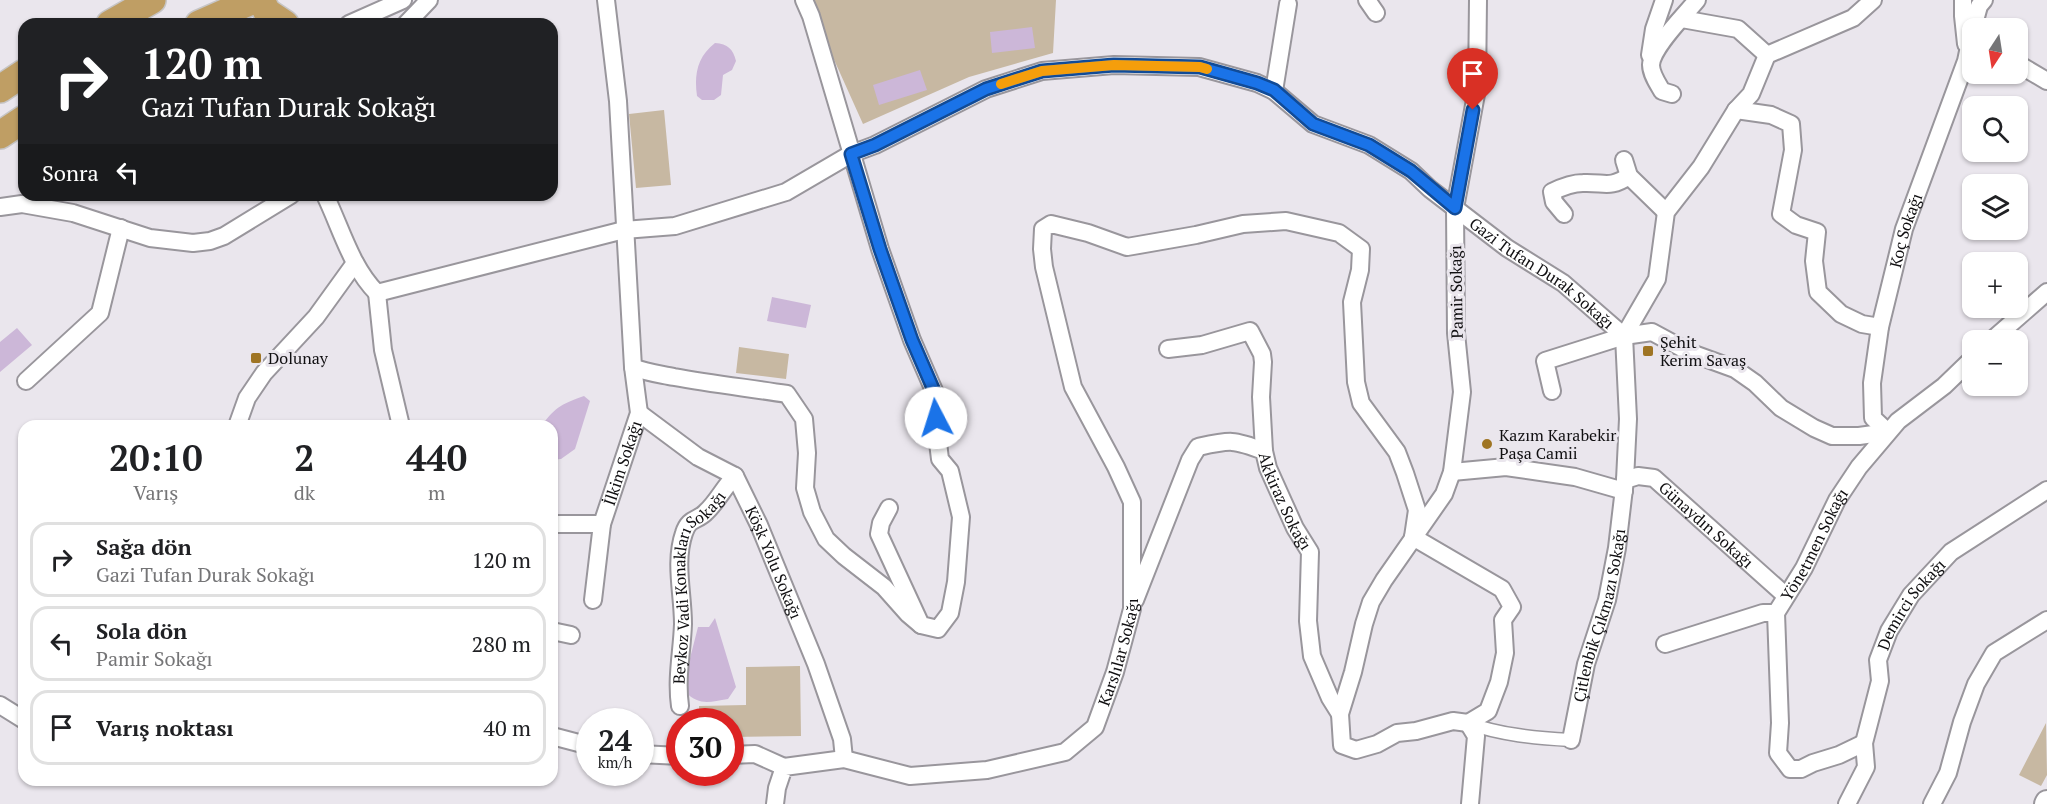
<!DOCTYPE html>
<html lang="tr">
<head>
<meta charset="utf-8">
<style>
  :root { --surface:#fff; --page:#f6f6f6; --text:#202124; --muted:#757577; --line:#e0e0e0 }
  body { margin:0; font-family:"PT Serif",serif; background:var(--page); color:var(--text); height:100vh; display:flex; flex-direction:column; font-size:22px; white-space:nowrap }
  * { box-sizing:border-box; margin:0 }
  p { font-size:20px; color:var(--muted) }
  .icon { flex:none; width:33px; height:33px; fill:none; stroke:currentColor; stroke-width:2; stroke-linecap:round; stroke-linejoin:round }
  .map { position:relative; flex:1; overflow:hidden }
  .drawer { position:absolute; left:18px; top:420px; width:540px; height:366px; display:flex; flex-direction:column; background:var(--surface); border-radius:18px; box-shadow:0 2px 4px #0004 }
  .drawer>* { flex:none }
  .guide { position:absolute; left:18px; top:18px; width:540px; height:183px; border-radius:18px; box-shadow:0 2px 4px #0004; background:#202124; color:#fff; overflow:hidden }
  .needle { width:39px; rotate:192deg }
  .controls { position:absolute; left:1962px; top:18px; display:grid; gap:12px }
  .controls a { display:grid; place-items:center; width:66px; height:66px; border-radius:12px; background:var(--surface); box-shadow:0 2px 4px #0004; font-size:30px }
  .speed { position:absolute; left:576px; top:708px; display:flex; gap:12px; font-size:30px; font-weight:700; text-align:center }
  .speed>* { display:grid; place-content:center; width:78px; height:78px; border-radius:50%; background:var(--surface); box-shadow:0 2px 4px #0004; line-height:1 }
  .speed small { font-size:15px; font-weight:400 }
  .speed .limit { border:9px solid #d22; background:#fff; color:#111 }
  .pin { position:absolute; display:grid; place-items:center; width:51px; height:51px; color:#fff; margin:-62px -26px; border-radius:50% 50% 50% 0; rotate:-45deg; box-shadow:0 0 6px #0007 }
  .pin .icon { rotate:45deg }
  .me { position:absolute; width:66px; margin:-33px; rotate:355deg; stroke-linejoin:round; filter:drop-shadow(0 0 4px #0008) }
  .turn { display:flex; align-items:center; gap:21px; height:126px; padding:0 24px; font-size:27px }
  .turn .icon { width:78px; height:78px; stroke-width:2.5 }
  .turn b { display:block; font-size:42px; line-height:51px }
  .then { display:flex; align-items:center; height:57px; padding:0 24px; background:#0003; gap:12px; font-size:22px }
  .eta { display:flex; justify-content:space-evenly; align-items:center; height:102px; text-align:center }
  .eta b { font-size:36px; font-weight:600; line-height:42px }
  ul { padding:0; list-style:none }
  li { display:flex; align-items:center; gap:18px; height:75px; margin:0 12px 9px; padding:0 12px; border:3px solid var(--line); border-radius:18px }
  li div { flex:1 }
  li b { display:block; font-size:22px }
  li em { font-style:normal }
  .map>svg:first-child { display:block }
  .green { fill:#c7b8a2 }
  .water { fill:#ccb7d8 }
  .lines { fill:none; stroke-linecap:round; stroke-linejoin:round }
  .pedestrian-casing { stroke:#99969c; stroke-width:15 }
  .minor-casing { stroke:#99969c; stroke-width:20 }
  .secondary-casing { stroke:#99969c; stroke-width:26 }
  .trunk-casing { stroke:#c6c5c6; stroke-width:30 }
  .pedestrian { stroke:#fff; stroke-width:12 }
  .minor { stroke:#fff; stroke-width:16 }
  .secondary { stroke:#fff; stroke-width:22 }
  .trunk { stroke:#bf9e64; stroke-width:27 }
  .route-casing { stroke:#114b97; stroke-width:15 }
  .route { stroke:#1a73e8; stroke-width:10 }
  .slow { stroke:#f59e0b; stroke-width:10 }
  .poi-dot { fill:#9f7524; stroke:#eae6ed; stroke-width:2 }
  .labels { text-anchor:middle; stroke-width:6; stroke-linejoin:round; paint-order:stroke }
  .street-label { font-size:16px; fill:#100f11; stroke:#eae6ed }
  .poi-label { font-size:16px; fill:#100f11; stroke:#eae6ed; text-anchor:start }
</style>
</head>
<body>
<div class="map">
<svg width="2047" height="804" viewBox="0 0 2047 804">
  <rect width="100%" height="100%" fill="#eae6ed"/>
  <path class="green" d="M811 0H1056L1053 53 969 77 863 124 813 13Z
    M664 110 671 185 636 188 629 114Z
    M739 347 789 354 786 379 736 373Z
    M800 666 801 736 731 737 730 722 699 721V706L746 705V667Z
    M2046 723 2047 775 2041 786 2019 775Z"/>
  <path class="water" d="M1032 27 1035 48 992 53 990 32Z
    M715 43C728 44 733 49 736 61L732 70 723 75 721 95 714 100H702L697 96C694 75 697 57 715 43Z
    M920 70 927 90 879 105 873 85Z
    M772 297 811 305 806 328 767 321Z
    M17 328 32 345 0 372V342Z
    M584 396 590 401 575 449 561 459 552 460V426H542L543 424C555 407 564 403 584 396Z
    M715 618 736 687 728 699C709 702 700 706 685 692L686 674 698 627H709Z"/>
  <g class="lines">
    <g class="pedestrian-casing">
      <path id="pedestrian" d="M1468 723C1500 735 1537 738 1571 740"/>
    </g>
    <g class="minor-casing">
      <g id="minor">
        <path d="M606 0 618 101 633 367C647 373 660 374 674 377 712 384 749 388 787 394L804 419 807 453 805 488 812 512 826 539 844 556 884 587 908 614 921 625"/>
        <path d="M804 0 811 16 880 249 912 340 935 393V418L940 459 950 471 961 517 956 582 950 613 938 629 921 625 879 534 881 523 889 508"/>
        <path d="M1367 0 1376 13"/>
        <path d="M1963 0V16L1966 44"/>
        <path d="M1682 19 1738 29 1767 55"/>
        <path d="M349 24 403 0"/>
        <path d="M406 24 429 0"/>
        <path d="M1973 28 1979 6 1984 0"/>
        <path d="M1650 55 1654 29 1664 0"/>
        <path d="M2018 64 2047 81"/>
        <path d="M1274 91 1288 4"/>
        <path d="M1672 94 1662 91C1658 84 1651 74 1651 65 1652 47 1685 15 1697 0"/>
        <path d="M1736 110 1771 115 1791 124 1793 150 1781 214 1796 225 1817 232 1814 261 1818 292 1841 314 1862 324 1880 327"/>
        <path d="M1624 160 1629 176 1666 212"/>
        <path d="M325 195C341 228 351 267 377 293"/>
        <path d="M0 207 22 204 73 213 150 238 193 243 210 241 224 236 291 195"/>
        <path d="M1564 214 1554 202 1552 192C1562 187 1572 183 1583 183 1605 182 1609 189 1629 176"/>
        <path id="s1" d="M377 293 624 230 675 226 786 192 851 154 875 145 986 89 1042 71 1114 65 1199 67 1257 83 1274 91 1313 124 1369 145 1411 171 1430 189 1507 248 1563 283 1624 336"/>
        <path d="M377 293 383 350 401 426"/>
        <path d="M1992 340 2047 292"/>
        <path d="M1168 349 1202 345 1250 331 1262 354 1263 362 1261 397 1264 451"/>
        <path d="M26 381 100 313 121 228"/>
        <path d="M1552 391 1545 361 1624 336 1652 332 1691 353 1735 369 1755 383 1781 408 1814 428 1832 436H1859L1888 432"/>
        <path id="s2" d="M639 413 698 457 735 476 759 525 816 664 842 739 844 759"/>
        <path d="M237 426 247 398 264 373 316 317 355 263"/>
        <path id="s3" d="M1888 432 1873 418 1872 383 1880 327 1904 229 1966 61 1972 32"/>
        <path d="M1452 472 1506 467 1575 477 1624 491"/>
        <path d="M1625 480 1628 419 1624 336 1657 279 1666 212 1701 167 1736 110 1751 94 1767 55 1853 18 1873 0"/>
        <path d="M552 524H602"/>
        <path d="M1413 537 1502 589 1512 607 1503 620 1505 653 1499 682 1488 711 1468 723 1476 736 1470 804"/>
        <path id="s4" d="M593 600 602 524 639 413 633 367"/>
        <path id="s5" d="M1135 600 1190 460 1198 447C1230 440 1233 439 1264 451L1268 468 1295 528 1310 552 1308 621 1312 656 1330 698 1340 714"/>
        <path d="M552 631 571 635"/>
        <path d="M1665 644 1763 613H1776"/>
        <path d="M0 705 24 720"/>
        <path id="s6" d="M680 706C676 678 682 652 683 624 683 594 674 562 684 533 689 517 698 521 706 512 717 502 724 487 735 476"/>
        <path d="M1468 723 1453 721 1416 731 1397 733 1377 744 1356 750 1342 745 1340 714 1353 672 1364 624 1371 602 1384 580 1444 494 1452 472 1462 392 1456 333 1455 208 1477 89 1478 0"/>
        <path d="M552 736 590 746"/>
        <path id="s7" d="M1571 740 1586 664 1607 600 1617 548 1625 480 1638 476 1654 478 1785 595"/>
        <path id="s8" d="M1864 743 1839 755 1813 763 1801 769H1790L1778 753 1780 723 1776 613 1804 568 1837 500 1859 467 1898 421 1944 386 1972 359"/>
        <path d="M640 754 680 756"/>
        <path d="M730 755 755 754 784 767"/>
        <path id="s9" d="M775 804 777 788 784 767 844 759 910 776 987 770 1065 752 1095 727 1115 672 1132 609V502L1116 467 1073 387 1044 267 1042 249 1043 229 1051 224 1088 233 1127 247 1196 235 1243 224 1286 221 1339 233 1361 249 1360 270 1352 302 1356 382 1361 403 1397 452 1405 473 1417 510 1413 537"/>
        <path id="s10" d="M1847 804 1866 767 1864 743 1880 681 1878 660 1889 631 1911 595 1951 552 2047 490"/>
        <path d="M1932 804 1948 773 1962 722 1976 684 1994 653 2047 620"/>
      </g>
    </g>
    <g class="secondary-casing">
      <path id="secondary" d="M2046 804 2047 802"/>
    </g>
    <g class="trunk-casing">
      <path id="trunk" d="M261 0 267 12 285 24
        M110 24 152 0
        M199 24 254 0
        M0 89 24 73
        M0 135 24 119"/>
    </g>
    <use href="#pedestrian" class="pedestrian"/>
    <use href="#minor" class="minor"/>
    <use href="#secondary" class="secondary"/>
    <use href="#trunk" class="trunk"/>
  </g>
  <g class="lines">
    <g class="route-casing">
      <path id="route" d="M936 418 935 393 912 340 880 249 851 154 875 145 986 89 1042 71 1114 65 1200 67 1257 83 1274 90 1313 124 1369 145 1411 171 1455 208 1473 110"/>
    </g>
    <use href="#route" class="route"/>
    <path class="slow" d="M1001 84 1042 71 1114 65 1200 67 1207 69"/>
  </g>
  <g class="poi-dot">
    <rect x="1642" y="345" width="12" height="12" rx="3"/>
    <rect x="250" y="352" width="12" height="12" rx="3"/>
    <circle cx="1487" cy="444" r="6"/>
  </g>
  <g class="labels">
    <g class="street-label">
      <text dy="6" stroke="none"><textPath href="#s3" startOffset="212">Koç Sokağı</textPath></text>
      <text dy="6" stroke="none"><textPath href="#s1" startOffset="1269">Gazi Tufan Durak Sokağı</textPath></text>
      <text transform="translate(1456 292) rotate(-91)" y="6">Pamir Sokağı</text>
      <text dy="6" stroke="none"><textPath href="#s4" startOffset="141">İlkim Sokağı</textPath></text>
      <text dy="6" stroke="none"><textPath href="#s5" startOffset="288">Akkiraz Sokağı</textPath></text>
      <text dy="6" stroke="none"><textPath href="#s7" startOffset="366">Günaydın Sokağı</textPath></text>
      <text dy="6" stroke="none"><textPath href="#s8" startOffset="318">Yönetmen Sokağı</textPath></text>
      <text dy="6" stroke="none"><textPath href="#s2" startOffset="210">Köşk Yolu Sokağı</textPath></text>
      <text dy="6" stroke="none"><textPath href="#s6" startOffset="126">Beykoz Vadi Konakları Sokağı</textPath></text>
      <text dy="6" stroke="none"><textPath href="#s10" startOffset="216">Demirci Sokağı</textPath></text>
      <text dy="6" stroke="none"><textPath href="#s7" startOffset="128">Çitlenbik Çıkmazı Sokağı</textPath></text>
      <text dy="6" stroke="none"><textPath href="#s9" startOffset="442">Karslılar Sokağı</textPath></text>
    </g>
    <g class="poi-label">
      <text x="1660" y="348">Şehit<tspan x="1660" dy="18">Kerim Savaş</tspan></text>
      <text x="268" y="364">Dolunay</text>
      <text x="1499" y="441">Kazım Karabekir<tspan x="1499" dy="18">Paşa Camii</tspan></text>
    </g>
  </g>
</svg>
<div class="controls">
<a><svg class="needle" viewBox="-14 -14 28 28"><path d="M0-13l5 13h-10z" fill="#e53935"/><path d="M0 13l5-13h-10z" fill="#757577"/></svg></a>
<a><svg class="icon" aria-label="search" viewBox="0 0 24 24"><circle cx="10" cy="10" r="6"/><path d="M15 15l6 6"/></svg></a>
<a><svg class="icon" aria-label="layers" viewBox="0 0 24 24"><path d="M12 4l9 5-9 5-9-5zM3 14l9 5 9-5"/></svg></a>
<a>+</a>
<a>−</a>
</div>
<div class="speed"><div>24<small>km/h</small></div><div class="limit">30</div></div>
<div class="pin" style="left:1473px;top:110px;background:#d93025"><svg class="icon" aria-label="arrive" viewBox="0 0 24 24"><path d="M6 21V4h12l-3 4 3 4H6"/></svg></div>
<svg class="me" style="left:936px;top:418px" viewBox="-20 -20 40 40"><circle r="19" fill="#fff"/><path d="M0-13L10 11 0 6-10 11z" fill="#1a73e8"/></svg>
<div class="guide">
<div class="turn"><svg class="icon" aria-label="right" viewBox="0 0 24 24"><path d="M7 20v-9h11M14 6l5 5-5 5"/></svg><div><b>120 m</b>Gazi Tufan Durak Sokağı</div></div>
<div class="then">Sonra<svg class="icon" aria-label="left" viewBox="0 0 24 24"><path d="M17 20v-9H6M10 6l-5 5 5 5"/></svg></div>
</div>
<section class="drawer">
<div class="eta">
<div><b>20:10</b><p>Varış</p></div>
<div><b>2</b><p>dk</p></div>
<div><b>440</b><p>m</p></div>
</div>
<ul>
<li><svg class="icon" aria-label="right" viewBox="0 0 24 24"><path d="M7 20v-9h11M14 6l5 5-5 5"/></svg><div><b>Sağa dön</b><p>Gazi Tufan Durak Sokağı</p></div><em>120 m</em></li>
<li><svg class="icon" aria-label="left" viewBox="0 0 24 24"><path d="M17 20v-9H6M10 6l-5 5 5 5"/></svg><div><b>Sola dön</b><p>Pamir Sokağı</p></div><em>280 m</em></li>
<li><svg class="icon" aria-label="arrive" viewBox="0 0 24 24"><path d="M6 21V4h12l-3 4 3 4H6"/></svg><div><b>Varış noktası</b></div><em>40 m</em></li>
</ul>
</section>
</div>
</body>
</html>
